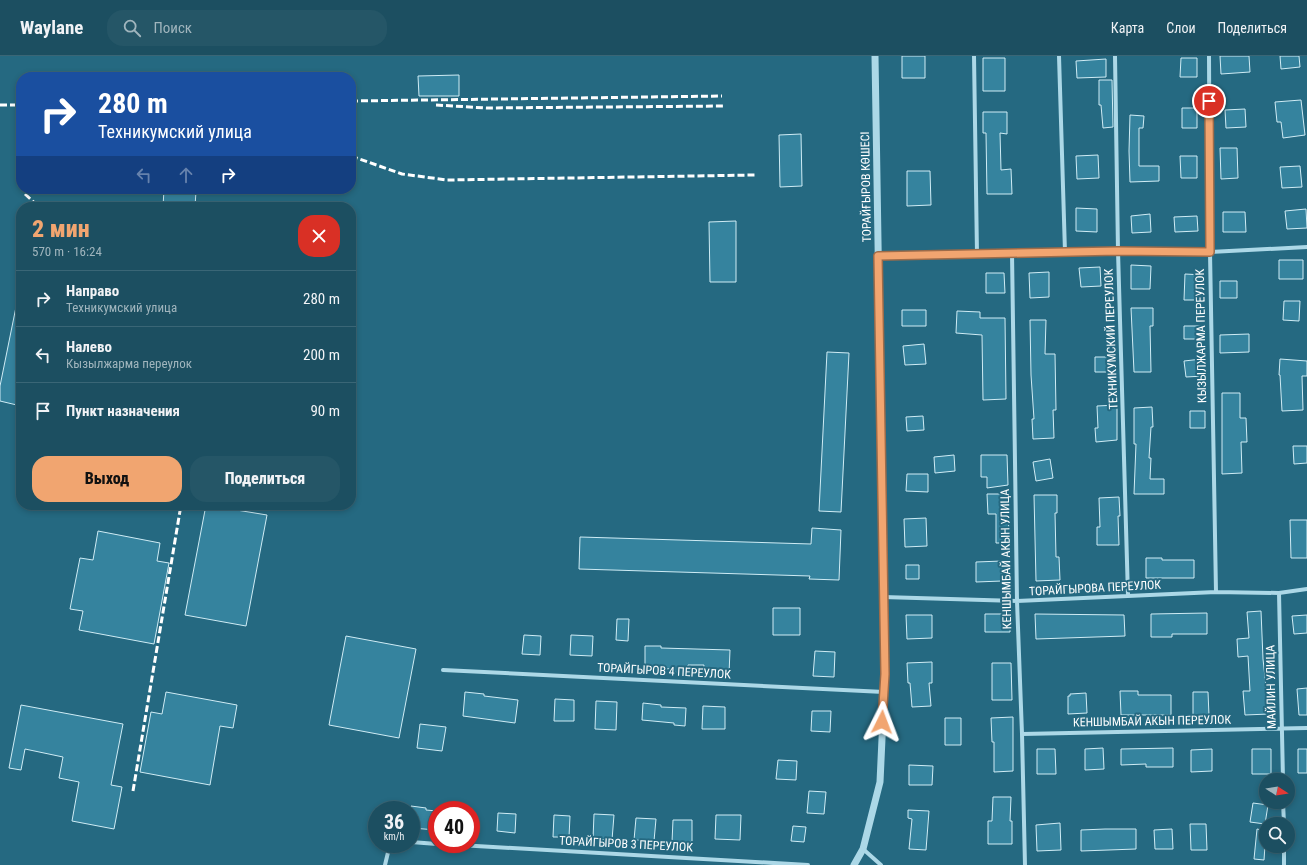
<!DOCTYPE html>
<html lang="ru">
<head>
<meta charset="utf-8">
<style>
  :root { --surface:#1c4f61; --page:#255667; --text:#f1f3f6; --muted:#a0b5bd; --line:#3a6676; --accent:#f1a570 }
  body { margin:0; font-family:"Roboto Condensed",sans-serif; background:var(--page); color:var(--text); height:100vh; display:flex; flex-direction:column; font-size:15px; white-space:nowrap }
  * { box-sizing:border-box; margin:0 }
  p { font-size:13px; color:var(--muted) }
  .icon { flex:none; width:22px; height:22px; fill:none; stroke:currentColor; stroke-width:2; stroke-linecap:round; stroke-linejoin:round }
  .map { position:relative; flex:1; overflow:hidden }
  .details { position:absolute; left:16px; top:146px; width:340px; height:308px; display:flex; flex-direction:column; background:var(--surface); border-radius:16px; box-shadow:0 2px 6px #0003,0 0 0 1px var(--line) }
  .details>* { flex:none }
  .banner { position:absolute; left:16px; top:16px; width:340px; height:122px; border-radius:16px; box-shadow:0 2px 6px #0003,0 0 0 1px var(--line); background:#1a4fa0; color:#fff; overflow:hidden }
  .needle { width:26px; rotate:102deg }
  .buttons { position:absolute; left:1259px; top:717px; display:grid; gap:8px }
  .buttons a { display:grid; place-items:center; width:36px; height:36px; border-radius:50%; background:var(--surface); box-shadow:0 2px 6px #0003,0 0 0 1px var(--line); font-size:20px }
  .speed { position:absolute; left:368px; top:745px; display:flex; gap:8px; font-size:20px; font-weight:700; text-align:center }
  .speed>* { display:grid; place-content:center; width:52px; height:52px; border-radius:50%; background:var(--surface); box-shadow:0 2px 6px #0003,0 0 0 1px var(--line); line-height:1 }
  .speed small { font-size:10px; font-weight:400 }
  .speed .limit { border:6px solid #d22; background:#fff; color:#111 }
  .pin { position:absolute; display:grid; place-items:center; width:34px; height:34px; color:#fff; margin:-17px; border:2px solid #fff; border-radius:50%; box-shadow:0 1px 4px #0007 }
  .me { position:absolute; width:44px; margin:-22px; rotate:3deg; stroke-linejoin:round; filter:drop-shadow(0 0 3px #0008) }
  .turn { display:flex; align-items:center; gap:14px; height:84px; padding:0 16px; font-size:18px }
  .turn .icon { width:52px; height:52px; stroke-width:2.5 }
  .turn b { display:block; font-size:28px; line-height:34px }
  .lanes { display:flex; align-items:center; height:38px; padding:0 16px; background:#0003; justify-content:center; gap:20px; direction:ltr }
  .lanes .off { opacity:.35 }
  .round { display:grid; place-items:center; flex:none; width:42px; height:42px; border-radius:16px; background:var(--page) }
  .head { display:flex; align-items:center; justify-content:space-between; height:68px; padding:0 16px }
  h1 { font-size:24px; font-weight:800; line-height:30px; color:var(--accent) }
  .primary-button { display:flex; gap:8px; margin-top:auto; padding:8px 16px }
  .primary-button a { flex:1; height:46px; border-radius:16px; background:var(--accent); color:#111; font-size:16px; font-weight:800; line-height:46px; text-align:center }
  .primary-button a+a { background:var(--page); color:var(--text) }
  ul { padding:0; list-style:none }
  li { display:flex; align-items:center; gap:12px; height:56px; padding:0 16px; border-top:1px solid var(--line) }
  li div { flex:1 }
  li b { display:block; font-size:15px }
  li em { font-style:normal }
  header { display:flex; align-items:center; gap:24px; box-sizing:border-box; height:56px; padding:0 20px; background:var(--surface); border-bottom:1px solid var(--line) }
  header strong { font-size:19px }
  nav { display:flex; gap:22px; margin-inline-start:auto; font-size:14px }
  .search { width:280px; height:36px; background:var(--page); display:flex; align-items:center; gap:10px; box-sizing:border-box; padding:0 14px; border-radius:16px; color:var(--muted); font-size:15px }
  .map>svg:first-child { display:block }
  .building { fill:#35839e; stroke:#cfecf5 }
  .lines { fill:none; stroke-linecap:round; stroke-linejoin:round }
  .minor { stroke:#acd8e7; stroke-width:4 }
  .tertiary { stroke:#acd8e7; stroke-width:7 }
  .rail { stroke:#fff; stroke-width:3; stroke-dasharray:7 3; stroke-linecap:butt }
  .route-casing { stroke:#9d6b49; stroke-width:10 }
  .route { stroke:#f1a570; stroke-width:7 }
  .labels { text-anchor:middle; stroke-width:4; stroke-linejoin:round; paint-order:stroke }
  .street-label { font-size:12px; fill:#fff; stroke:#256981 }
</style>
</head>
<body>
<header>
<strong>Waylane</strong>
<div class="search"><svg class="icon" aria-label="search" viewBox="0 0 24 24"><circle cx="10" cy="10" r="6"/><path d="M15 15l6 6"/></svg>Поиск</div>
<nav><a>Карта</a><a>Слои</a><a>Поделиться</a></nav>
</header>
<div class="map">
<svg width="1307" height="809" viewBox="0 0 1307 809">
  <rect width="100%" height="100%" fill="#256981"/>
  <path class="building" d="M902 0H925V22H902Z
    M1220 0H1249L1250 16 1221 18Z
    M1280 0H1299L1300 11 1281 13Z
    M983 2H1005V35H983Z
    M1181 2H1197V21H1180Z
    M1106 3V21L1077 22 1076 5Z
    M459 19V40H419L418 20Z
    M1099 24H1112L1113 71 1103 72 1101 49H1099Z
    M1301 44 1305 79 1283 82 1281 66H1277L1275 46Z
    M1182 52H1197V72H1182Z
    M1245 53 1246 71 1226 72 1225 54Z
    M983 56H1007V78L1000 77 1001 114 1011 113 1012 138H987L986 77H983Z
    M1130 59 1144 60 1143 72H1139V110H1159V125L1130 126 1129 95Z
    M801 78 802 130 780 131 779 79Z
    M1220 92H1237L1238 122 1221 123Z
    M1098 99 1099 122 1077 123 1076 100Z
    M1180 100H1197V122H1181Z
    M1300 110 1302 131 1282 132 1280 111Z
    M907 115H930L931 149 907 150Z
    M164 133 196 135 195 151H163Z
    M1076 152 1097 153V176L1076 175Z
    M1306 153 1307 172 1287 173 1285 155Z
    M1223 156H1245L1246 176H1223Z
    M1150 158 1151 176 1132 177 1131 160Z
    M1197 160 1198 175 1175 176 1174 161Z
    M736 165V226H710L709 166Z
    M1279 204H1303V223H1279Z
    M1131 209 1151 210 1150 233H1131Z
    M1100 211 1101 230 1081 231 1079 212Z
    M1049 216V241L1030 242 1029 217Z
    M986 217H1004L1005 237H986Z
    M1185 218 1204 219 1203 244H1184Z
    M1220 225H1237V242H1220Z
    M1284 245H1300L1299 265 1283 264Z
    M17 246H21V350L0 345V330Z
    M1131 252H1153V270H1150L1151 316H1134Z
    M902 254H926V270H902Z
    M957 255 980 256V262H1005L1006 343 983 344 982 279 956 277Z
    M1030 264H1046L1045 298H1055L1056 354H1053L1054 382 1033 383 1032 363H1034L1031 319Z
    M1184 270H1202V283H1184Z
    M1249 278V296L1220 297V279Z
    M924 288 926 308 905 309 903 290Z
    M827 296 849 297 841 456 819 455Z
    M1095 301H1108V316H1095Z
    M1202 303 1204 320 1186 321 1184 305Z
    M1280 303 1307 305V320H1302L1303 354 1282 355 1280 319H1279Z
    M1222 337H1240V362H1246L1247 386H1241L1242 417 1222 418Z
    M1117 349V384L1096 386 1095 372H1098L1097 350Z
    M1152 351 1153 371H1151L1149 402H1151L1150 423H1164V438H1134L1136 388H1134V352Z
    M1190 355H1205V372H1190Z
    M923 360 924 374 907 375 906 361Z
    M1293 390H1307V407L1294 408Z
    M954 399 955 415 935 417 934 401Z
    M981 399H1007L1008 429 987 432V421H981Z
    M1050 403 1053 422 1036 425 1033 406Z
    M907 418H928V436L906 435Z
    M987 438H1008L1009 487H996V458H988Z
    M1034 439H1057V457H1055L1056 501H1059L1060 524 1036 525Z
    M1119 441 1120 460H1118L1119 489H1097V471H1100L1099 442Z
    M206 449 267 459 246 570 185 559Z
    M926 462 927 490 905 491 904 463Z
    M1290 464H1307V502H1291Z
    M812 472 841 474 839 524 809 523 810 520 579 513 580 481 811 488Z
    M98 475 160 487 157 505 169 507 154 588 79 574 83 555 70 553 80 502 93 504Z
    M1146 502H1162V504H1194V522H1146Z
    M1002 505V525L976 526V506Z
    M906 509H919V523H906Z
    M773 552H800V579H773Z
    M1261 555 1263 603 1269 658 1245 659 1243 635H1250L1248 600 1238 601 1237 583 1249 582 1247 556Z
    M1207 557V578H1172V581H1151V558Z
    M985 558H1010V576H985Z
    M1035 558 1124 559 1125 580 1036 583Z
    M906 559H932V582L907 583Z
    M1307 559V577L1294 578 1292 560Z
    M617 563H629L628 585 616 584Z
    M524 579 541 580 540 599 522 598Z
    M571 579 593 580 592 600 570 599Z
    M346 580 416 593 399 682 329 669Z
    M645 590H661V592L730 594 729 618 703 617 704 609H688L687 617 674 616V613L645 612Z
    M815 595 835 596 834 621 813 620Z
    M932 606V627H929L931 650 912 651 910 627H908L907 607Z
    M992 607H1011L1012 644H992Z
    M1307 632V659H1299L1297 633Z
    M1120 635H1138V639H1171V659H1121Z
    M166 636 237 649 233 672 220 670 210 729 140 716 151 656 162 658Z
    M465 636 484 638V640L518 644 515 667 463 660Z
    M1193 636H1208L1209 660H1193Z
    M1086 637 1087 657 1068 658V640H1070V638Z
    M555 643 574 644V665H554Z
    M596 645 617 646 616 674 595 673Z
    M643 647 661 649V651L686 652 685 670 674 669V667L642 664Z
    M21 649 123 668 111 729 122 731 114 773 72 765 79 726 59 722 63 701 25 693 21 714 9 712Z
    M703 650 725 651V673H702Z
    M812 655H831L830 676 811 675Z
    M1013 661V715L994 716V686H992L991 662Z
    M945 662H961V689H945Z
    M420 668 446 671 442 695 417 692Z
    M1103 692 1104 713 1085 714V693Z
    M1173 692V711H1146V708L1121 709V693Z
    M1037 693H1055L1056 718H1037Z
    M1212 693V715L1191 716V694Z
    M1252 693H1271V718H1252Z
    M1298 693H1307V717H1298Z
    M778 704 797 705 796 724 776 723Z
    M909 709 933 710 932 729H909Z
    M809 735 826 736 824 758 807 757Z
    M993 741H1011L1010 765H1012V788H988V765H992Z
    M1253 747 1268 749 1265 768 1250 766Z
    M411 750 426 752V754L437 755V774L411 772Z
    M908 754 929 755 926 794 909 793 912 763 908 762Z
    M498 757 516 758 515 777 497 775Z
    M594 758 614 759 612 784 593 783Z
    M554 759 570 760 569 781H553Z
    M716 759H741L740 784 715 783Z
    M636 762 656 763 654 785 634 784Z
    M673 764H692V786H672Z
    M1060 767 1061 794 1037 795 1036 769Z
    M1190 768H1206L1207 794H1191Z
    M793 770 806 771 804 786 791 785Z
    M1105 773H1136V793L1081 795V774Z
    M1172 773 1173 793H1155L1154 774Z
    M1257 773 1266 775 1264 804 1254 803Z"/>
  <g class="lines">
    <path class="minor" d="M974 0 977 198
      M1059 0 1065 196
      M1115 0 1118 195 1128 540
      M1209 0 1210 196 1216 536
      M1012 197 1017 545 1022 678 1025 809
      M878 200 1118 195 1210 196 1307 191
      M1279 537 1283 724
      M883 541 1017 545 1216 536 1279 537 1307 533
      M443 614 884 636
      M1022 678 1307 672
      M1283 746 1284 768
      M411 786 437 788
      M442 788 808 809
      M1284 790V809
      M863 793 881 809
      M385 809 390 788"/>
    <path class="tertiary" d="M854 809 863 793 880 726 885 618 875 0"/>
    <path class="rail" d="M351 45 722 40
      M0 49H21
      M436 49 486 52 723 50
      M351 100 402 118 447 124 755 119
      M25 138 39 151
      M133 735 181 449"/>
  </g>
  <g class="lines">
    <g class="route-casing">
      <path id="route" d="M882 666 885 618 878 200 1118 195 1210 196 1209 45"/>
    </g>
    <use href="#route" class="route"/>
  </g>
  <g class="labels">
    <g class="street-label">
      <text transform="translate(866 131) rotate(-91)" y="4">ТОРАЙҒЫРОВ КӨШЕСІ</text>
      <text transform="translate(1201 280) rotate(-91)" y="4">КЫЗЫЛЖАРМА ПЕРЕУЛОК</text>
      <text transform="translate(1111 283) rotate(-92)" y="4">ТЕХНИКУМСКИЙ ПЕРЕУЛОК</text>
      <text transform="translate(1006 503) rotate(-91)" y="4">КЕНШЫМБАЙ АКЫН УЛИЦА</text>
      <text transform="translate(1095 532) rotate(-3)" y="4">ТОРАЙГЫРОВА ПЕРЕУЛОК</text>
      <text transform="translate(664 615) rotate(3)" y="4">ТОРАЙГЫРОВ 4 ПЕРЕУЛОК</text>
      <text transform="translate(1271 631) rotate(-91)" y="4">МАЙЛИН УЛИЦА</text>
      <text transform="translate(1152 665) rotate(-1)" y="4">КЕНШЫМБАЙ АКЫН ПЕРЕУЛОК</text>
      <text transform="translate(626 788) rotate(3)" y="4">ТОРАЙГЫРОВ 3 ПЕРЕУЛОК</text>
    </g>
  </g>
</svg>
<div class="buttons">
<a><svg class="needle" viewBox="-14 -14 28 28"><path d="M0-13l5 13h-10z" fill="#e53935"/><path d="M0 13l5-13h-10z" fill="#a0b5bd"/></svg></a>
<a><svg class="icon" aria-label="search" viewBox="0 0 24 24"><circle cx="10" cy="10" r="6"/><path d="M15 15l6 6"/></svg></a>
</div>
<div class="speed"><div>36<small>km/h</small></div><div class="limit">40</div></div>
<div class="pin" style="left:1209px;top:45px;background:#d93025"><svg class="icon" aria-label="arrive" viewBox="0 0 24 24"><path d="M6 21V4h12l-3 4 3 4H6"/></svg></div>
<svg class="me" style="left:882px;top:666px" viewBox="-20 -20 40 40"><path d="M0-17L14 15 0 8-14 15z" fill="#f1a570" stroke="#fff" stroke-width="4"/></svg>
<div class="banner">
<div class="turn"><svg class="icon" aria-label="right" viewBox="0 0 24 24"><path d="M7 20v-9h11M14 6l5 5-5 5"/></svg><div><b>280 m</b>Техникумский улица</div></div>
<div class="lanes"><svg class="icon off" aria-label="left" viewBox="0 0 24 24"><path d="M17 20v-9H6M10 6l-5 5 5 5"/></svg><svg class="icon off" aria-label="ahead" viewBox="0 0 24 24"><path d="M12 20V5M6 11l6-6 6 6"/></svg><svg class="icon" aria-label="right" viewBox="0 0 24 24"><path d="M7 20v-9h11M14 6l5 5-5 5"/></svg></div>
</div>
<section class="details">
<div class="head"><div><h1>2 мин</h1><p>570 m · 16:24</p></div><a class="round" style="background:#d93025;color:#fff"><svg class="icon" aria-label="close" viewBox="0 0 24 24"><path d="M6 6l12 12M18 6L6 18"/></svg></a></div>
<ul>
<li><svg class="icon" aria-label="right" viewBox="0 0 24 24"><path d="M7 20v-9h11M14 6l5 5-5 5"/></svg><div><b>Направо</b><p>Техникумский улица</p></div><em>280 m</em></li>
<li><svg class="icon" aria-label="left" viewBox="0 0 24 24"><path d="M17 20v-9H6M10 6l-5 5 5 5"/></svg><div><b>Налево</b><p>Кызылжарма переулок</p></div><em>200 m</em></li>
<li><svg class="icon" aria-label="arrive" viewBox="0 0 24 24"><path d="M6 21V4h12l-3 4 3 4H6"/></svg><div><b>Пункт назначения</b></div><em>90 m</em></li>
</ul>
<div class="primary-button"><a>Выход</a><a>Поделиться</a></div>
</section>
</div>
</body>
</html>
